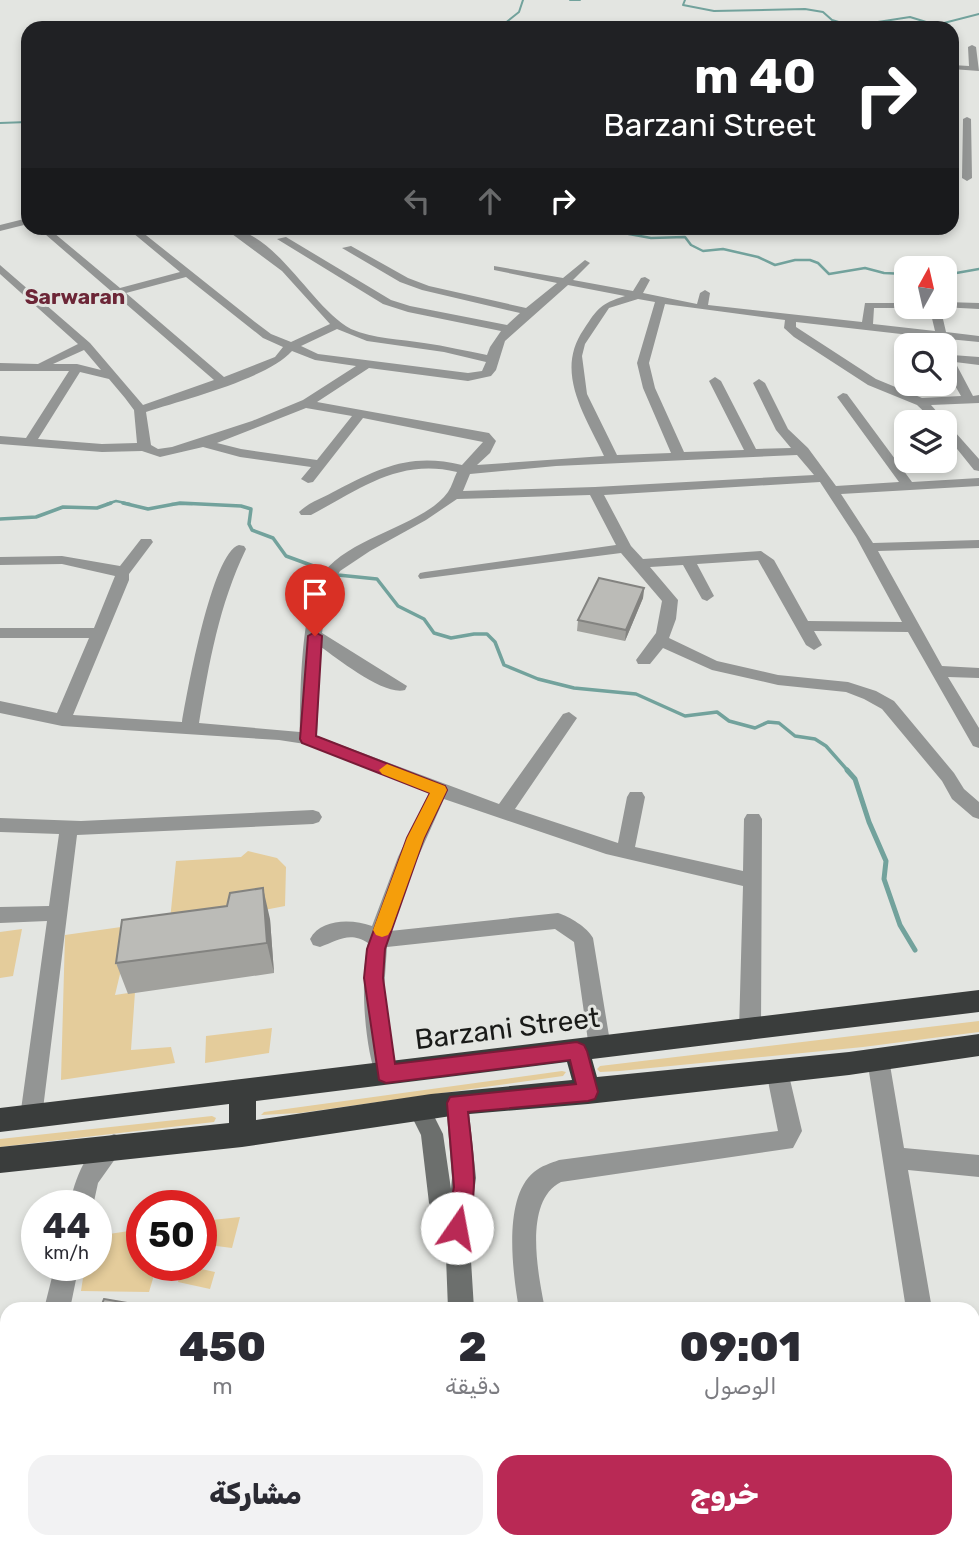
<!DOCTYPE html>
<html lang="ar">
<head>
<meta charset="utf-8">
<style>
  :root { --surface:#fff; --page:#f2f2f3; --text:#2b2b33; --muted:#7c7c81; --accent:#b92955 }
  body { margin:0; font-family:Rubik,"Noto Naskh Arabic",sans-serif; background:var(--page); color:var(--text); direction:rtl; height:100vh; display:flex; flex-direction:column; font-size:26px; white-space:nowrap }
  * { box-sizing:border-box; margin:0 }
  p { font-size:23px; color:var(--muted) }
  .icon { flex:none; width:38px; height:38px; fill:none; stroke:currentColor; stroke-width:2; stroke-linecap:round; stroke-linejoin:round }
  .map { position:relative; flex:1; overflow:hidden; direction:ltr }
  .drawer { position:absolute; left:0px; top:1302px; width:980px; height:247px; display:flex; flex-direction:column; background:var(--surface); border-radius:21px 21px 0 0; box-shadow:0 4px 10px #0003; direction:rtl }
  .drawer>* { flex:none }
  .guide { position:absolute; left:21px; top:21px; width:938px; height:214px; border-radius:21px; box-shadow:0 4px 10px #0003; direction:rtl; background:#202124; color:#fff; overflow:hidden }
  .needle { width:46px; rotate:8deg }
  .tools { position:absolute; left:894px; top:256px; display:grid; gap:14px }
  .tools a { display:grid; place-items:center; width:63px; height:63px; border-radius:14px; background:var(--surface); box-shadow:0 4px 10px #0003; font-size:35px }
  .speed { position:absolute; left:21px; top:1190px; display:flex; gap:14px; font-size:35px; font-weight:700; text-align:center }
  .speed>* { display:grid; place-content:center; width:91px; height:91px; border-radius:50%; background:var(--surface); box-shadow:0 4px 10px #0003; line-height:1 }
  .speed small { font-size:18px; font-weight:400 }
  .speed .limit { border:10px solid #d22; background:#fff; color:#111 }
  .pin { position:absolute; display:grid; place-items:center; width:60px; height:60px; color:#fff; margin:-72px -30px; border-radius:50% 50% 50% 0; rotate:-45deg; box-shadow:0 0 7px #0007 }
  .pin .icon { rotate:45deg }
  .me { position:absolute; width:77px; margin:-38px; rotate:12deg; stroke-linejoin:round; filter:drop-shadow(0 0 5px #0008) }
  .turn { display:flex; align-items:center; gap:24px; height:147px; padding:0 28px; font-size:32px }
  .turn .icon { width:91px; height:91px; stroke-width:2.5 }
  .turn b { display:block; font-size:49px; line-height:60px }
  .lanes { display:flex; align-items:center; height:66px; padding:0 28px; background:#0003; justify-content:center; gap:35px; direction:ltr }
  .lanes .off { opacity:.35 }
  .eta { display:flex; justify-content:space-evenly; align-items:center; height:119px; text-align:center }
  .eta b { font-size:42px; font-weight:800; line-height:49px }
  .action { display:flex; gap:14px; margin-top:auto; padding:14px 28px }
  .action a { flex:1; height:80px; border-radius:21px; background:var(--accent); color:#fff; font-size:28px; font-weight:800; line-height:80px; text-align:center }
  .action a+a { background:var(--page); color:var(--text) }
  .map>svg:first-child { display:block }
  .green { fill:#e4cc9b }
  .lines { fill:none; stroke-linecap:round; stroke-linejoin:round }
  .stream-far3 { stroke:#72a29c; stroke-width:2 }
  .stream-far2 { stroke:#72a29c; stroke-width:2.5 }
  .stream-far1 { stroke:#72a29c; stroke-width:3.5 }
  .stream { stroke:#72a29c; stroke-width:5 }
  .street { fill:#939594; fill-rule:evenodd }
  .secondary { fill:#6c6f6d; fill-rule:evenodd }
  .highway { fill:#3a3d3c; fill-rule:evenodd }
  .wall { fill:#a1a19d }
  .shaded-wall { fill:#838380 }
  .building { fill:#bbbbb7; stroke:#838380; stroke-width:2 }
  .route { fill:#b92955; stroke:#781b37; stroke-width:2 }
  .slow { fill:#f59e0b }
  .labels { text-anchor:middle; stroke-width:6; stroke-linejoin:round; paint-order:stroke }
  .far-neighbourhood-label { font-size:21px; font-weight:bold; fill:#6c2637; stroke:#e3e5e1 }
  .near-street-label { font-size:28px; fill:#191a18; stroke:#e3e5e1 }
</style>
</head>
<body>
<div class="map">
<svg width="979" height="1548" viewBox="0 0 979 1548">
  <rect width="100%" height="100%" fill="#e3e5e1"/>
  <path class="green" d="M248 851 277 858 286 867 285 906 234 916 125 953 115 995 135 992 131 1050 171 1047 175 1063 61 1080 65 935 170 920 176 861 241 857Z
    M22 929 13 976 0 978V932Z
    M979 1021V1032L863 1047 620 1071 600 1072 597 1069 600 1066Z
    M272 1028 269 1053 205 1063 206 1036Z
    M562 1071 566 1072 563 1076 300 1113 261 1115 264 1112Z
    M212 1116 216 1118 214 1122 0 1147V1139Z
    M240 1217 232 1248 201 1244 203 1221Z
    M142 1229V1265H157L149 1292 81 1291 85 1265H96V1236Z
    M183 1265 215 1272 210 1289 178 1282Z"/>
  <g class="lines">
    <path class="stream-far3" d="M570 0H580
      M685 0 683 5 714 11 805 9 823 12 832 20 852 26 910 17 936 25 979 14
      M499 28 519 12 523 0
      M0 123 28 122"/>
    <path class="stream-far2" d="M618 228V232L651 238 685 237 691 245 703 251 723 249 758 257 775 265 795 260H810L818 263 829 274 865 268 884 273 906 274
      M945 275 979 269
      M107 504 116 501 130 504
      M172 504H192"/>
    <path class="stream-far1" d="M123 503 148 509 180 503 241 506 251 509 249 524 252 530 273 538 286 556 338 575 377 579 398 606 424 619 434 633 451 638 474 634H487L495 642 504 665 538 679 574 688 636 694 685 716 717 712 729 721 755 728 768 722 779 723 795 736 815 739 826 746 849 772
      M0 519 36 517 63 507 97 508 111 503"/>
    <path class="stream" d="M847 770 855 779 869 822 886 861 884 879 900 925 915 950"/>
    <path class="street" d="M972 45 976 47 979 71 952 69V65L969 66 968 47Z
      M967 117 971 119 972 178 967 181 962 178 963 119Z
      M28 218V224L0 231V225Z
      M38 228H48L120 288 180 272 127 228H137L255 322 271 334 291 342 330 324 282 271 224 228C275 228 311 308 351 329 373 339 401 339 424 343 446 346 466 351 487 355L490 347 501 331 408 312 383 304 277 239 286 237 391 300 410 306 507 325 520 313 422 290 400 282 342 248 351 246 408 278 429 286 526 308 557 283 494 270V266L563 278 585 260 590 263 573 280 633 291 641 278 645 277 650 280 643 293 697 304 700 293 705 290 710 293 708 305 862 322 865 303H906V306H911L910 308H874L873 324 935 331 929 306H940L946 332 979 336V342L948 339 950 345 945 348V345H938L936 338 796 322V327L876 379 922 398 961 396 945 368V350L952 355 979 357V365L955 362 973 396 979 395V403L931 405 979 459V471L974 470 945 434V422H935L917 405 868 385 794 337 784 328 785 320 665 304 649 363 655 388 684 452 744 450 709 381 715 377 721 381 756 449 791 448 776 430 753 383 759 379 765 383 788 429 808 448 836 486 899 482 837 397 843 393 847 394 912 482 979 478V486L841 494 873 543 979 540V548L878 551 942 666 979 668V678L948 677 979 728V748L973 746 908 632 814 631 822 645 814 650 806 645 758 560 697 564 714 596 707 601 702 599 683 565 650 567 678 600 676 619 669 638 717 661 778 675 848 682 876 691 894 701 954 773 964 789 979 802V819L973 817 952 799 942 781 882 709 864 699 846 692 778 685 712 670 663 648 650 664H638L636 660 656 633 662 601 621 553 420 579 418 576 420 573 425 572 616 545 590 495 457 499 426 520 370 551 340 571 329 592 322 633 407 686 405 690C384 696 338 659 321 647L317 736 499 804 563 714 569 712 577 718 515 809 618 843 627 797 630 792H642L645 797 635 847 743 871 744 819 747 814H759L762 819 761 1031 757 1037 750 1040 743 1037 739 1031 743 886 606 854 444 799 407 882 390 931 558 913C570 917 587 927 593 938L611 1048 608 1055 600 1057 592 1055 589 1048 574 942 555 929 387 947 384 990 397 1074 394 1081 386 1084 378 1081C364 1049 360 977 368 943 349 931 338 941 320 947L313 945 310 939C321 918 353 919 372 926L398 857 429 793 305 744 279 740 62 726 0 713V701L57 713 89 638H0V628H94L115 576 62 564 0 565V557L62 556 120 566 141 539H151L153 542 129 574V580L73 715 182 722C187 693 212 552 239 545L244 546 246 549C219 605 209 663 199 723L300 732C300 694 301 609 320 578 344 537 423 527 448 492 452 486 454 478 457 472 399 458 360 489 311 515H301L299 512C309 502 325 497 337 490 382 467 411 453 462 465L483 442 363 418 313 482 308 483 301 479 311 467 240 457 203 447 160 457 142 451 102 452 0 444V436L26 438 69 371H0V363L38 364 78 344 0 274V265L90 343 143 405 214 380ZM186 277 263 338 283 347 275 357 224 377 126 293ZM568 285 625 296C600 304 598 308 584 329 554 372 585 415 604 456L477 465 490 453 496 441 489 433 317 402 369 368 468 381 491 376 496 370 505 341ZM638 299 655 302 637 363 643 388 671 453 617 455 587 394 582 356 585 344 609 308ZM337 329 367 341 444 352 486 362 482 371 468 373 318 354 301 346ZM84 350 101 370 77 364H53ZM292 351 315 360 356 366 303 400 252 421 172 447 158 449 151 445 146 412C185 399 267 379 292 351ZM80 372 109 379 125 398 134 410 137 443 102 444 38 439ZM306 408 352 416 317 460 241 449 217 443ZM797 455 814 475 595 487 463 491 470 474 556 466ZM820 482 856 537 902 622 808 621 774 560 761 551 643 559 631 546 604 495Z
      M945 302 979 303V309L941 307 945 306Z
      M313 810 319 812 322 817 319 822 313 824 77 835 42 1117 39 1124 31 1127 23 1124 20 1117 47 921 0 923V907L49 906 59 834 0 832V818L81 821Z
      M878 1049 886 1052 889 1059 904 1148 979 1155V1177L908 1170 932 1309H906L867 1059 870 1052Z
      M777 1061 785 1064 788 1071 802 1131 793 1148 561 1182C523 1201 538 1274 545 1309H519C513 1274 502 1198 534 1172 541 1166 551 1163 559 1160L778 1131 766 1071 769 1064Z
      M114 1134 122 1137 125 1145 98 1183 93 1206H69C75 1180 86 1145 114 1134Z
      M55 1265H79L70 1309H44Z
      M973 1393H979V1419H973Z
      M0 1473H7V1501H0Z
      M7 1512V1542H18L16 1548H0V1515Z
      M878 1542H906L907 1548H879Z
      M941 1542H969V1548H941Z"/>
    <path class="secondary" d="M457 1093 465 1096 468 1103 476 1178 469 1228 474 1309H448L445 1231 429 1203 421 1135 408 1109 411 1102 419 1099 427 1102 443 1134 451 1189 452 1178 446 1103 449 1096Z
      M450 1542H478L477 1548H449Z"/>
    <path class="highway" d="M979 990V1012L592 1059 597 1077 849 1052 979 1034V1056L849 1075 588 1104 458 1115 242 1147 0 1173V1147L229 1123V1104L0 1132V1108ZM567 1062 572 1080 431 1094 256 1120V1101Z"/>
  </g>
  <path class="wall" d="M644 588 643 598 625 641 577 631 578 620Z
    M270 919 274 973 128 994 116 963Z"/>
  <path class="shaded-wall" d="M644 588 643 598 625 641 626 630Z
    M263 888 270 919 274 973 267 943Z"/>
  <path class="building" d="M599 578 644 588 626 630 578 620Z
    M263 888 267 943 116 963 122 920 227 906 230 893Z
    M104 1299 162 1309H100Z"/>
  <path class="route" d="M315 632 322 636 316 736 445 786 447 790 424 838 385 949 383 978 395 1064 577 1042 584 1045 587 1051 598 1092 595 1099 588 1101 468 1112C472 1153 481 1196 464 1235L457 1238 449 1235 446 1228 454 1187 447 1103 450 1097 576 1084 570 1060 386 1083 379 1080 364 978 367 949 407 838 430 793 302 743 300 739 308 636Z"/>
  <path class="slow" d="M387 764 445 786 447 790 424 838 391 930 388 935 382 937 376 935 373 930 407 838 430 793 382 774 379 770Z"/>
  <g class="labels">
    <g class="far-neighbourhood-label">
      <text x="75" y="304">Sarwaran</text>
    </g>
    <g class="near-street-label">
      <text transform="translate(507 1028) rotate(-7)" y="10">Barzani Street</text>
    </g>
  </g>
</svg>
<div class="tools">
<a><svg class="needle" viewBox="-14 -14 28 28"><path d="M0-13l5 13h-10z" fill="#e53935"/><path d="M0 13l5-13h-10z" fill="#7c7c81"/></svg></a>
<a><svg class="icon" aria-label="search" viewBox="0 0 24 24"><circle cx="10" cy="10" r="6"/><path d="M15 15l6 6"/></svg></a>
<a><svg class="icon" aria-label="layers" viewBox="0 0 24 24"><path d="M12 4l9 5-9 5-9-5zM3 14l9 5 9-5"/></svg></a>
</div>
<div class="speed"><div>44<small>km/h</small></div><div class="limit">50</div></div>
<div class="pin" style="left:315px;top:636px;background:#d93025"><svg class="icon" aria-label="arrive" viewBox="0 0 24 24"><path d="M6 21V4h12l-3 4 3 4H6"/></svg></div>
<svg class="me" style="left:457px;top:1228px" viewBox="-20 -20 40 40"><circle r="19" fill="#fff"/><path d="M0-13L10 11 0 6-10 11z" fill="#b92955"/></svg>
<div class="guide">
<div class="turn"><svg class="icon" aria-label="right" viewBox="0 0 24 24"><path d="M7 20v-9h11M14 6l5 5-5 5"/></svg><div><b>40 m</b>Barzani Street</div></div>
<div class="lanes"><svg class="icon off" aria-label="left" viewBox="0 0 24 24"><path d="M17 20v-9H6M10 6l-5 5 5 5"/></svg><svg class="icon off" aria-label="ahead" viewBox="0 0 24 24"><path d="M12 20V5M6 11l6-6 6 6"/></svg><svg class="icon" aria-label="right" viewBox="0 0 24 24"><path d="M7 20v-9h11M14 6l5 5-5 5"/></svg></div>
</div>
<section class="drawer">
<div class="eta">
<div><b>09:01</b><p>الوصول</p></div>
<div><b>2</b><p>دقيقة</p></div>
<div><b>450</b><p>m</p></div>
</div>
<div class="action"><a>خروج</a><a>مشاركة</a></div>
</section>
</div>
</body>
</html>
